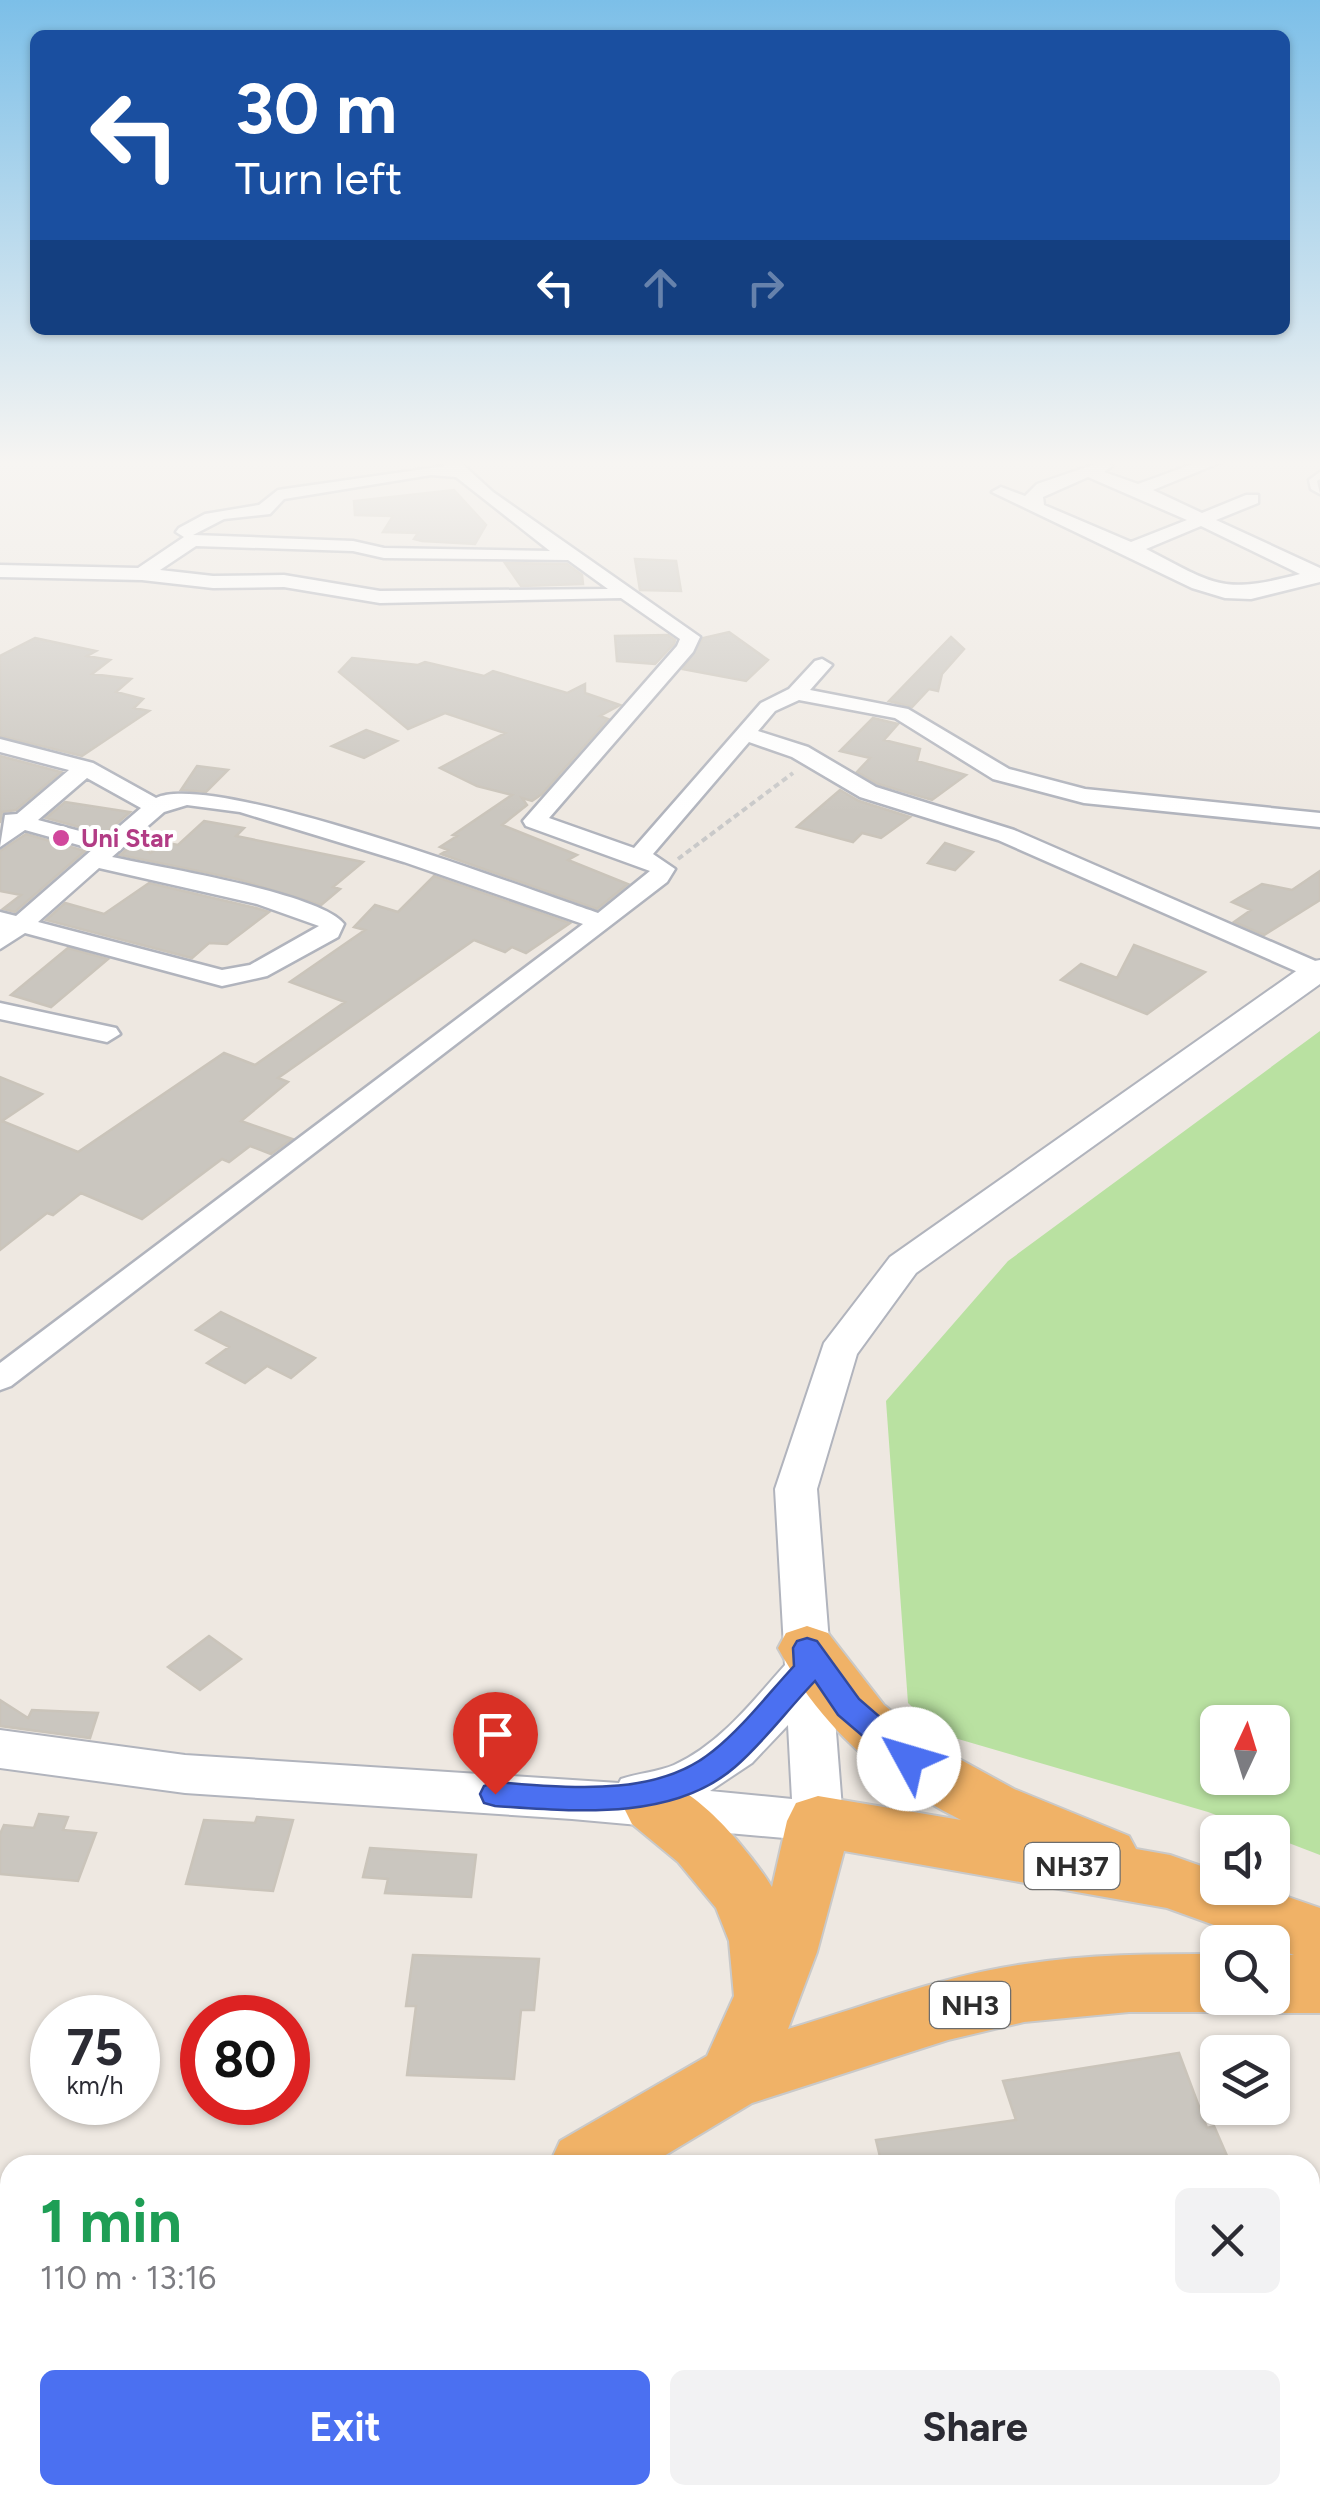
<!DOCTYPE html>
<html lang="en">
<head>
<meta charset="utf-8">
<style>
  :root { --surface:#fff; --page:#f2f2f3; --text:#2b2b33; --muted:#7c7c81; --accent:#4b70f1 }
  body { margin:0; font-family:Figtree,sans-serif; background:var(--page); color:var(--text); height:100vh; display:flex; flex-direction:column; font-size:38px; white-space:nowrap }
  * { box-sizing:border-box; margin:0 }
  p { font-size:32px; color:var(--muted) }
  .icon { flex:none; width:55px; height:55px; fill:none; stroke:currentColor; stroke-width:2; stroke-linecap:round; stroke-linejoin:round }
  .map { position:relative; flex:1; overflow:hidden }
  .sheet { position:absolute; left:0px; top:2155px; width:1320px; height:350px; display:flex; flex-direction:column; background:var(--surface); border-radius:30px 30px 0 0; box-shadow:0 2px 8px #0004 }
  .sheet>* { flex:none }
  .banner { position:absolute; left:30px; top:30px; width:1260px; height:305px; border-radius:15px; box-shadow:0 2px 8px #0004; background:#1a4fa0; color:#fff; overflow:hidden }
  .needle { width:65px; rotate:4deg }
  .buttons { position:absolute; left:1200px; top:1705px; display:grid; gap:20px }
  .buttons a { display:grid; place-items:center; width:90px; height:90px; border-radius:15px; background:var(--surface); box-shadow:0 2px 8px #0004; font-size:50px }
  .speed { position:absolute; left:30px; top:1995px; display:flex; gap:20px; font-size:50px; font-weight:700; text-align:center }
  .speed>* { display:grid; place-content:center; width:130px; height:130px; border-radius:50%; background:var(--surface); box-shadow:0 2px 8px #0004; line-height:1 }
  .speed small { font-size:25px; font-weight:400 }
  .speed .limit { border:15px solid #d22; background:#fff; color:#111 }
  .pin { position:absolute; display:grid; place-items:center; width:85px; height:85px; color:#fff; margin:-102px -42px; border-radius:50% 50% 50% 0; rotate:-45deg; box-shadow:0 0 10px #0007 }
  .pin .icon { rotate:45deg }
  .me { position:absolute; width:110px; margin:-55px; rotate:309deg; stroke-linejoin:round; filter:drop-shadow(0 0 8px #0008) }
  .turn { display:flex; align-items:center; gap:35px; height:210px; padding:0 40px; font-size:45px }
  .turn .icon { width:130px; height:130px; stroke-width:2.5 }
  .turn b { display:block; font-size:70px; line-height:85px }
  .lanes { display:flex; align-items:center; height:95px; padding:0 40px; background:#0003; justify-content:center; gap:50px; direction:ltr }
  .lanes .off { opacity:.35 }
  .round { display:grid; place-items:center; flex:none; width:105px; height:105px; border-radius:15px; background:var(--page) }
  .head { display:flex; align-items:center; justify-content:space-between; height:170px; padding:0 40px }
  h1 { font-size:60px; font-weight:700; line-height:75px; color:#1e9e55 }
  .primary-button { display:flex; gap:20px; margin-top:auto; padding:20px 40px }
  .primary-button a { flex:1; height:115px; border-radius:15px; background:var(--accent); color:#fff; font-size:40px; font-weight:700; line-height:115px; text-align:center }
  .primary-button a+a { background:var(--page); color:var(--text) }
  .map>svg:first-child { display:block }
  .green { fill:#b9e1a1; fill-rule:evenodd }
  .building { fill:#cac6bf; stroke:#cac4ba; stroke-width:2.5 }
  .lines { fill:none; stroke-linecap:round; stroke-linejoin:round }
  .service-casing { stroke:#b1b4bd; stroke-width:5 }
  .minor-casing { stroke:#b1b4bd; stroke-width:5 }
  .tertiary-casing { stroke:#b1b4bd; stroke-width:4 }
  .trunk-casing { stroke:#c9c9c9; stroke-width:4 }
  .path { stroke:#c9c9c9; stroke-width:4; stroke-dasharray:6 4; stroke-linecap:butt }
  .service { fill:#fff; fill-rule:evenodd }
  .minor { fill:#fff; fill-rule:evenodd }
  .tertiary { fill:#fff; fill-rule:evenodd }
  .trunk { fill:#f0b267; fill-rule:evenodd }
  .route { fill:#4b70f1; stroke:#31499d; stroke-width:2.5 }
  .hotel-dot { fill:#d1479c; stroke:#fff; stroke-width:4 }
  .labels { text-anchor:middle; stroke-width:8; stroke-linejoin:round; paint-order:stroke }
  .far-hotel-label { font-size:25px; font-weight:bold; fill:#b23c85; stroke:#fff; text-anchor:start }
  .shield { fill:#fff; stroke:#6d6d6d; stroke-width:2.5 }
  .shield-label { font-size:28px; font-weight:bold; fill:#2e2e2e }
</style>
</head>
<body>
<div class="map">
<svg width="1320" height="2505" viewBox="0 0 1320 2505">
  <rect width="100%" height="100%" fill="#eee8e1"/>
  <path class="green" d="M1320 1031V1855L1273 1837 1272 1832H1261L1208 1812 941 1734 908 1703 886 1401 1008 1261ZM1218 1722H1272V1778H1218Z"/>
  <path class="building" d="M454 490 486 525 475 544 422 541 414 539 418 533 383 532 393 516 355 515 354 501Z
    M635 559 676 561 681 591 640 590Z
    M505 563 567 564 582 575 583 584 521 586Z
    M729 632 768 660 746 681 683 669 703 638Z
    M668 635 675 640 674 644 655 664 617 661 615 636Z
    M951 637 964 649 942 674 938 691 929 689 912 707 889 701Z
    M35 638 96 651 87 656 110 660 92 674 131 679 116 692 143 699 134 708 149 711 82 756 0 736V656Z
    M352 658 418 665 425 662 484 676 493 671 567 693 585 684V693L620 705 600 716 608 719 542 794 532 801 522 798 527 805 502 825 577 855 568 860 628 884 597 909 441 854 448 850 440 847 457 836 453 835 512 795 477 786 440 768 505 733 445 713 408 729 339 672Z
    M873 718 898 724 884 740 920 749 917 761 966 775 932 800 878 784 857 772 870 758 840 751Z
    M366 730 397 741 364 758 332 746Z
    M0 756 61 772 16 810 2 812 0 823Z
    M197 766 228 770 206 792 181 790Z
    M840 790 859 801 910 817 881 838 862 833 853 842 797 827Z
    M65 802 130 812 105 834 46 818Z
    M204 821 244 828 236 836 363 862 333 887 340 889 321 905 237 879 120 855 142 836 158 840 148 851 150 853 168 843 178 845Z
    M26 834 85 851 15 912 3 909 21 895 0 891V851Z
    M945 843 973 852 955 870 928 863Z
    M1320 871V900L1264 935 1234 922 1251 910 1232 902 1262 884 1292 890Z
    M434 876 570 923 526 953 512 947 505 952 474 940 278 1078 288 1082 241 1121 292 1139 271 1154 250 1146 229 1162 222 1159 142 1219 81 1193 53 1215 47 1213 0 1250V1077L42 1094 2 1121 78 1152 224 1053 255 1065 345 1002 290 982 365 930 354 927 375 905 398 912Z
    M149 883 256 908 269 912 227 944 209 943 192 958 46 920 65 903 104 914Z
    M1134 945 1205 972 1147 1014 1061 980 1081 964 1117 978Z
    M68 948 108 959 51 1007 11 995Z
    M221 1312 315 1358 291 1378 267 1366 245 1383 207 1363 229 1347 196 1330Z
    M209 1636 241 1659 200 1690 168 1667Z
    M0 1700 28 1718 32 1710 98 1713 90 1738 0 1726Z
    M39 1814 68 1817 63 1830 96 1833 78 1881 0 1874V1834L4 1825 34 1828Z
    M257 1817 293 1820 273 1891 186 1884 204 1820 255 1823Z
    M370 1848 476 1855 471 1897 385 1893 388 1879 363 1877Z
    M413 1955 539 1959 534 2010H521L514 2079 407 2075 416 2006H406Z
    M1179 2053 1207 2128 1214 2126 1231 2165H1039L1037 2158 987 2165H882L876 2140 1016 2120 1003 2081Z"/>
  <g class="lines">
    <g class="service-casing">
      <path id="service" d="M1320 472V479L1317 481 1320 494 1311 489 1309 480Z"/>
    </g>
    <g class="minor-casing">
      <path id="minor" d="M441 461H459L493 492 700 637 693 652 549 818 634 848 761 703 789 689 815 661 822 659 832 665 810 690 908 709 1009 769 1085 789 1320 813V827L1084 803 993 779 895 718 799 700 775 711 758 731 808 747 876 787 1014 830 1320 963V978L1307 976 998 840 860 797 792 757 749 742 653 854 675 869 667 882 11 1386 0 1390V1363L583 924 404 862 240 812 187 805 164 812 112 857C157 867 321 893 344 924L338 937 267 976 222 986 25 933 0 949V912L16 916 93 849 25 830 0 847 5 815 17 814 69 770 0 752V739L93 763 156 798C213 770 524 888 598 913L650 871 526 826 523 821 677 646 680 639 621 598 380 603 284 587 213 588 142 580 0 577V565L138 568 184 537 176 532 179 528 205 514 259 505 278 490 445 466ZM431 475 456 477 550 551 384 548 353 541 193 535 224 519 270 514 284 499ZM196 546 353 551 384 558 568 560 608 589 380 591 284 575 213 576 160 570ZM87 778 141 808 106 838 38 820ZM99 868 257 904 319 926 250 965 222 970 38 922Z
        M1104 461 1112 466 1104 472 1138 484 1201 461H1224L1153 490 1202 513 1246 495H1258V503L1216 520 1320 568V582L1251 599 1225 598 1192 588 992 492 1001 487 1025 496 1037 484ZM1088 477 1187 520 1131 542 1044 505 1043 497ZM1201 526 1300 574C1221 595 1216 585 1146 549Z
        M0 1003 116 1028 120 1034 107 1042 0 1019Z
        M328 2495H379L384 2505H332Z"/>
    </g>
    <g class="tertiary-casing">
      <path id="tertiary" d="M1320 960V984L916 1273 857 1354 817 1489 843 1821 835 1835 818 1841 572 1819 185 1793 0 1768V1730L185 1755 619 1783 621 1779C638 1773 658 1772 674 1765 720 1744 752 1702 785 1665L775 1489 824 1343 890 1257 1309 962ZM788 1725 792 1799 710 1791 752 1763Z"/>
    </g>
    <g class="trunk-casing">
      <path id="trunk" d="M807 1626 828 1633 884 1705 932 1744 1014 1789 1129 1836 1136 1849 1170 1855 1218 1872V1888H1262L1320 1908V2013H1272L1248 2005 1245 1998H1272V1955H1294L1272 1947V1942H1261L1167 1908 844 1851 817 1952 788 2029C866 2006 945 1975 1025 1964 1089 1954 1153 1954 1218 1954V1998H1245L1242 2004 1218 2012H1129L1024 2022 948 2040 752 2103 649 2165H549L560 2141 707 2056 734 1996 729 1941 716 1908 678 1862 632 1824 623 1806 632 1788C638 1786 648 1781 655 1781 695 1783 753 1856 772 1887L787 1821 796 1803 818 1796 961 1820C881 1780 821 1727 778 1648L786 1633Z
        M83 2495H172L168 2505H79Z"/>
    </g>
    <path class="path" d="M678 859 793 773"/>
    <use href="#service" class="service"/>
    <use href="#minor" class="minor"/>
    <use href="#tertiary" class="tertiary"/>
    <use href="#trunk" class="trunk"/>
  </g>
  <linearGradient id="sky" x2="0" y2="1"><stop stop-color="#7cbfe8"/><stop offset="0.57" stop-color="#f7f5f2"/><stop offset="1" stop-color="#f7f5f2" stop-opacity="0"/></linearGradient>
  <rect width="1320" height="812" fill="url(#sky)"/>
  <path class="route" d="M807 1638 817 1641 859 1699 919 1751 924 1759 919 1767 909 1771 899 1767 838 1715 815 1681C788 1709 764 1742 735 1767 672 1822 572 1811 495 1806L484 1803 480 1794 484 1786 495 1782C565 1787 655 1799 713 1751 743 1727 768 1694 794 1666L793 1648 797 1641Z"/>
  <circle class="hotel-dot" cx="61" cy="838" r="10"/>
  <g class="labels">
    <g class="far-hotel-label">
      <text x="81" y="847">Uni Star</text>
    </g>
    <g class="shield">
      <rect x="1024.5" y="1843" width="95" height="46" rx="8"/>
      <rect x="930" y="1982" width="80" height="46" rx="8"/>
    </g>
    <g class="shield-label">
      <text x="1072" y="1876">NH37</text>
      <text x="970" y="2015">NH3</text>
    </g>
  </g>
</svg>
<div class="buttons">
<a><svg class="needle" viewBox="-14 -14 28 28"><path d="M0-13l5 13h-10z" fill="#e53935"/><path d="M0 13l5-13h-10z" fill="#7c7c81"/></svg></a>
<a><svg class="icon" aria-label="sound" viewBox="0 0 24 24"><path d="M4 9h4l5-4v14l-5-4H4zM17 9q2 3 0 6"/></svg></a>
<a><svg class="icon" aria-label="search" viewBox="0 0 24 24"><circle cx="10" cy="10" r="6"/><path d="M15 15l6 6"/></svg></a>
<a><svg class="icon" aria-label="layers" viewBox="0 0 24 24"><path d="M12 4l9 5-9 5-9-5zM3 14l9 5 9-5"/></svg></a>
</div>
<div class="speed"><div>75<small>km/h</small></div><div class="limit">80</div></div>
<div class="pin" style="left:495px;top:1794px;background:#d93025"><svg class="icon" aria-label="arrive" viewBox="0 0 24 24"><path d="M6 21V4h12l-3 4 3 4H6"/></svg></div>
<svg class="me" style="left:909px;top:1759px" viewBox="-20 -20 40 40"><circle r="19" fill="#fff"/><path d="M0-13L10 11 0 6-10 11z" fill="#4b70f1"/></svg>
<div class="banner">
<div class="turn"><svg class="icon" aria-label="left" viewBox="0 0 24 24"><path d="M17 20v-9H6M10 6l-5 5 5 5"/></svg><div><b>30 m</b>Turn left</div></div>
<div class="lanes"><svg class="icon" aria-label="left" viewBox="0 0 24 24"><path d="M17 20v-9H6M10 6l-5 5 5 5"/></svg><svg class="icon off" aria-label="ahead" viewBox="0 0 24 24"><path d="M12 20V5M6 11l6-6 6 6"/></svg><svg class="icon off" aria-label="right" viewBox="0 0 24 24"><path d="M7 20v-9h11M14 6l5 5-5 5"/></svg></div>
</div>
<section class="sheet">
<div class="head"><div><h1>1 min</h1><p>110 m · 13:16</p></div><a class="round"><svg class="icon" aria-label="close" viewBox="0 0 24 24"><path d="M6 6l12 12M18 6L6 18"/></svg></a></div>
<div class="primary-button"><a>Exit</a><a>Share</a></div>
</section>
</div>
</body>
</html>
